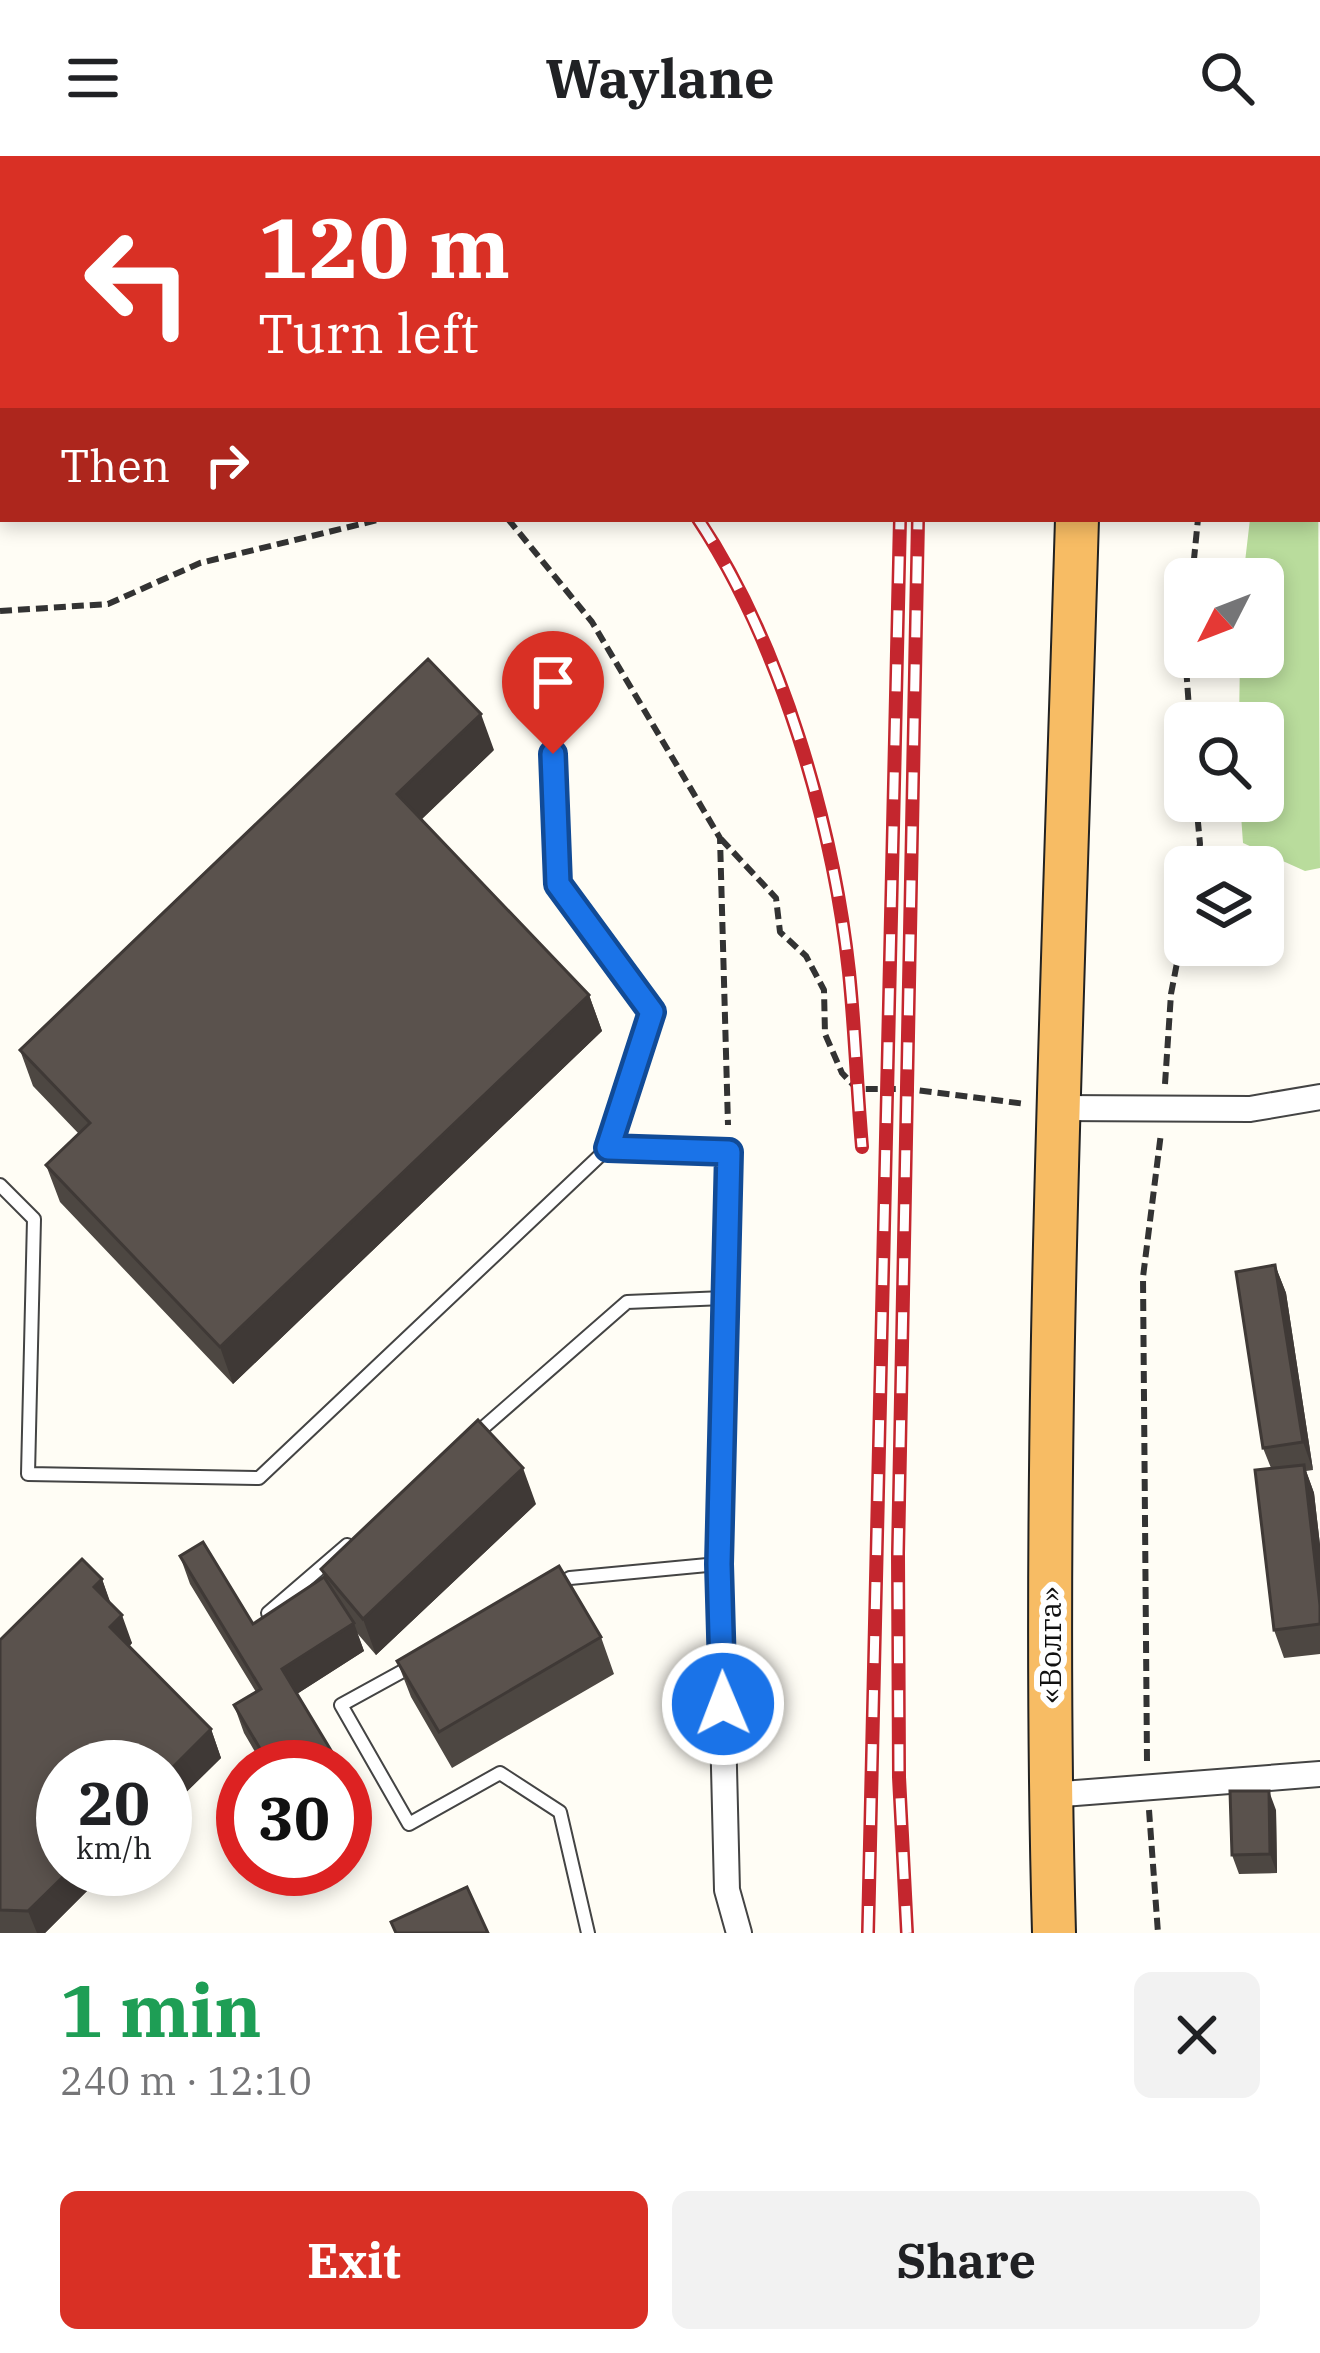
<!DOCTYPE html>
<html lang="en">
<head>
<meta charset="utf-8">
<style>
  :root { --surface:#fff; --page:#f2f2f2; --text:#202124; --muted:#757577; --accent:#d93025 }
  body { margin:0; font-family:"IBM Plex Serif",serif; background:var(--page); color:var(--text); height:100vh; display:flex; flex-direction:column; font-size:45px; white-space:nowrap }
  * { box-sizing:border-box; margin:0 }
  p { font-size:39px; color:var(--muted) }
  .icon { flex:none; width:66px; height:66px; fill:none; stroke:currentColor; stroke-width:2; stroke-linecap:round; stroke-linejoin:round }
  .map { position:relative; height:1777px; overflow:hidden }
  .details { display:flex; flex-direction:column; background:var(--surface); flex:1 }
  .details>* { flex:none }
  .hud { position:absolute; left:0px; top:0px; width:1320px; height:366px; box-shadow:0 6px 18px #0003; background:#d93025; color:#fff; overflow:hidden }
  .needle { width:78px; rotate:228deg }
  .fabs { position:absolute; left:1164px; top:402px; display:grid; gap:24px }
  .fabs a { display:grid; place-items:center; width:120px; height:120px; border-radius:18px; background:var(--surface); box-shadow:0 6px 18px #0003; font-size:60px }
  .speed { position:absolute; left:36px; top:1584px; display:flex; gap:24px; font-size:60px; font-weight:700; text-align:center }
  .speed>* { display:grid; place-content:center; width:156px; height:156px; border-radius:50%; background:var(--surface); box-shadow:0 6px 18px #0003; line-height:1 }
  .speed small { font-size:30px; font-weight:400 }
  .speed .limit { border:18px solid #d22; background:#fff; color:#111 }
  .pin { position:absolute; display:grid; place-items:center; width:102px; height:102px; color:#fff; margin:-123px -51px; border-radius:50% 50% 50% 0; rotate:-45deg; box-shadow:0 0 12px #0007 }
  .pin .icon { rotate:45deg }
  .me { position:absolute; width:132px; margin:-66px; rotate:359deg; stroke-linejoin:round; filter:drop-shadow(0 0 9px #0008) }
  .turn { display:flex; align-items:center; gap:42px; height:252px; padding:0 60px; font-size:54px }
  .turn .icon { width:156px; height:156px; stroke-width:2.5 }
  .turn b { display:block; font-size:84px; line-height:102px }
  .then { display:flex; align-items:center; height:114px; padding:0 60px; background:#0003; gap:24px; font-size:45px }
  .round { display:grid; place-items:center; flex:none; width:126px; height:126px; border-radius:18px; background:var(--page) }
  .headline { display:flex; align-items:center; justify-content:space-between; height:204px; padding:0 60px }
  h1 { font-size:72px; font-weight:800; line-height:90px; color:#1e9e55 }
  .primary-button { display:flex; gap:24px; margin-top:auto; padding:24px 60px }
  .primary-button a { flex:1; height:138px; border-radius:18px; background:var(--accent); color:#fff; font-size:48px; font-weight:800; line-height:138px; text-align:center }
  .primary-button a+a { background:var(--page); color:var(--text) }
  header { display:flex; justify-content:space-between; align-items:center; height:156px; padding:0 60px; background:var(--surface); font-size:54px; font-weight:800 }
  .map>svg:first-child { display:block }
  .forest { fill:#b9dc9c }
  .lines { fill:none; stroke-linecap:round; stroke-linejoin:round }
  .service-casing { stroke:#444; stroke-width:16 }
  .minor-casing { stroke:#444; stroke-width:28 }
  .tertiary-casing { stroke:#444; stroke-width:34 }
  .trunk-casing { stroke:#222; stroke-width:46 }
  .path { stroke:#333; stroke-width:6; stroke-dasharray:12 6; stroke-linecap:butt }
  .service { stroke:#fff; stroke-width:12 }
  .minor { stroke:#fff; stroke-width:24 }
  .tertiary { stroke:#fff; stroke-width:30 }
  .trunk { stroke:#f7bc64; stroke-width:42 }
  .rail-casing { stroke:#c4262e; stroke-width:14 }
  .rail { stroke:#fff; stroke-width:9; stroke-dasharray:27; stroke-linecap:butt }
  .wall { fill:#4d4742 }
  .shaded-wall { fill:#3f3936 }
  .building { fill:#5a524d; stroke:#3f3936; stroke-width:3 }
  .route-casing { stroke:#114b97; stroke-width:30 }
  .route { stroke:#1a73e8; stroke-width:21 }
  .labels { text-anchor:middle; stroke-width:12; stroke-linejoin:round; paint-order:stroke }
  .street-label { font-size:30px; fill:#111; stroke:#fff }
</style>
</head>
<body>
<header><svg class="icon" aria-label="menu" viewBox="0 0 24 24"><path d="M4 6h16M4 12h16M4 18h16"/></svg>Waylane<svg class="icon" aria-label="search" viewBox="0 0 24 24"><circle cx="10" cy="10" r="6"/><path d="M15 15l6 6"/></svg></header>
<div class="map">
<svg width="1320" height="1777" viewBox="0 0 1320 1777">
  <rect width="100%" height="100%" fill="#fffdf5"/>
  <path class="forest" d="M1317 100 1320 712 1305 715 1243 687 1240 645H1263V567H1239L1240 501H1263V423H1243L1250 363H1317Z"/>
  <g class="lines">
    <g class="service-casing">
      <path id="service" d="M551 555 558 728 652 856 608 992
        M0 1029 34 1063 28 1318 259 1322 608 992 728 996
        M476 1278 627 1146 724 1142
        M556 1430 570 1422 718 1408
        M268 1457 347 1389
        M412 1510 341 1549 409 1668 500 1617 560 1656 588 1777"/>
    </g>
    <g class="minor-casing">
      <path id="minor" d="M1059 952 1250 953 1320 941
        M729 996 719 1408 727 1734 739 1777
        M1050 1639 1320 1618"/>
    </g>
    <g class="tertiary-casing">
      <path id="tertiary" d="M1110 0 1112 3
        M1317 84 1320 83"/>
    </g>
    <g class="trunk-casing">
      <path id="trunk" d="M1088 3V0
        M1054 1777C1041 1306 1063 834 1077 363"/>
    </g>
    <path class="path" d="M42 3 44 0
      M0 73 3 68
      M0 81 3 87
      M0 223 3 220
      M508 363 592 466 720 682 728 969
      M1192 423 1198 363
      M0 455 108 448 200 407 382 363
      M1185 496 1190 567
      M721 683 776 742 780 776 806 800 824 834 825 878 842 917 857 933H907L1026 948
      M1196 711 1200 688 1196 645
      M1165 928 1171 838 1185 765
      M1147 1605 1143 1121 1161 977
      M1149 1654 1158 1777"/>
    <use href="#service" class="service"/>
    <use href="#minor" class="minor"/>
    <use href="#tertiary" class="tertiary"/>
    <use href="#trunk" class="trunk"/>
    <g class="rail-casing">
      <path id="rail" d="M358 0 362 3
        M472 0 474 3
        M510 0 511 3
        M908 3V0
        M698 363C781 488 833 668 849 816 855 874 857 933 862 991
        M868 1777 900 363
        M907 1777 899 1621 898 1397 918 363"/>
    </g>
    <use href="#rail" class="rail"/>
  </g>
  <path class="wall" d="M494 594 421 664 589 839 602 875 233 1228 60 1046 46 1009 79 978 33 930 20 894Z
    M1275 1109 1286 1137 1313 1314 1306 1315 1314 1337 1320 1389V1498L1284 1502 1274 1474 1271 1312 1263 1292Z
    M536 1348 376 1499 357 1477 364 1495 297 1538 341 1611H264L244 1577 234 1549 256 1536 190 1428 180 1400 253 1468 324 1421 321 1413Z
    M102 1423 110 1447 132 1487 129 1491 211 1573 221 1602 165 1657V1611L63 1713H109L45 1777H0V1484Z
    M601 1481 614 1518 452 1612 411 1541 397 1505Z
    M345 1618 352 1630 362 1658 345 1668Z
    M1276 1654 1277 1717 1239 1718 1232 1699Z"/>
  <path class="shaded-wall" d="M481 558 494 594 410 674 397 638Z
    M589 839 602 875 233 1228 220 1191Z
    M1275 1109 1286 1137 1313 1314 1303 1286Z
    M1304 1309 1314 1337 1320 1389V1449Z
    M523 1312 536 1348 376 1499 363 1463Z
    M102 1423 112 1451 94 1431Z
    M122 1459 132 1487 120 1499 110 1471Z
    M354 1467 364 1495 292 1541 282 1513Z
    M211 1573 221 1602 165 1657V1619Z
    M1269 1635 1276 1654 1277 1717 1270 1698Z
    M71 1713H109L45 1777H37L28 1755Z"/>
  <path class="building" d="M428 503 481 558 397 638 589 839 220 1191 46 1009 90 967 20 894Z
    M1275 1109 1303 1286 1263 1292 1236 1116Z
    M478 1264 523 1312 363 1463 321 1413Z
    M1304 1309 1320 1449V1468L1274 1474 1255 1314Z
    M203 1386 253 1468 324 1421 354 1467 282 1513 341 1611H271L234 1549 261 1533 180 1400Z
    M82 1403 102 1423 94 1431 122 1459 110 1471 211 1573 165 1619V1611H63V1713H71L28 1755 0 1754V1484Z
    M559 1410 601 1481 439 1576 397 1505Z
    M345 1618 352 1630 345 1634Z
    M1230 1635H1269L1270 1698 1232 1699Z
    M467 1731 488 1777H396L391 1766Z"/>
  <g class="lines">
    <g class="route-casing">
      <path id="route" d="M553 598 558 728 652 856 608 992 729 996 719 1408 723 1548"/>
    </g>
    <use href="#route" class="route"/>
  </g>
  <g class="labels">
    <g class="street-label">
      <text transform="translate(1051 1489) rotate(-90)" y="10">«Волга»</text>
    </g>
  </g>
</svg>
<div class="fabs">
<a><svg class="needle" viewBox="-14 -14 28 28"><path d="M0-13l5 13h-10z" fill="#e53935"/><path d="M0 13l5-13h-10z" fill="#757577"/></svg></a>
<a><svg class="icon" aria-label="search" viewBox="0 0 24 24"><circle cx="10" cy="10" r="6"/><path d="M15 15l6 6"/></svg></a>
<a><svg class="icon" aria-label="layers" viewBox="0 0 24 24"><path d="M12 4l9 5-9 5-9-5zM3 14l9 5 9-5"/></svg></a>
</div>
<div class="speed"><div>20<small>km/h</small></div><div class="limit">30</div></div>
<div class="pin" style="left:553px;top:598px;background:#d93025"><svg class="icon" aria-label="arrive" viewBox="0 0 24 24"><path d="M6 21V4h12l-3 4 3 4H6"/></svg></div>
<svg class="me" style="left:723px;top:1548px" viewBox="-20 -20 40 40"><circle r="17" fill="#1a73e8" stroke="#fff" stroke-width="3"/><path d="M0-11L8 9 0 5-8 9z" fill="#fff"/></svg>
<div class="hud">
<div class="turn"><svg class="icon" aria-label="left" viewBox="0 0 24 24"><path d="M17 20v-9H6M10 6l-5 5 5 5"/></svg><div><b>120 m</b>Turn left</div></div>
<div class="then">Then<svg class="icon" aria-label="right" viewBox="0 0 24 24"><path d="M7 20v-9h11M14 6l5 5-5 5"/></svg></div>
</div>
</div>
<section class="details">
<div class="headline"><div><h1>1 min</h1><p>240 m · 12:10</p></div><a class="round"><svg class="icon" aria-label="close" viewBox="0 0 24 24"><path d="M6 6l12 12M18 6L6 18"/></svg></a></div>
<div class="primary-button"><a>Exit</a><a>Share</a></div>
</section>
</body>
</html>
